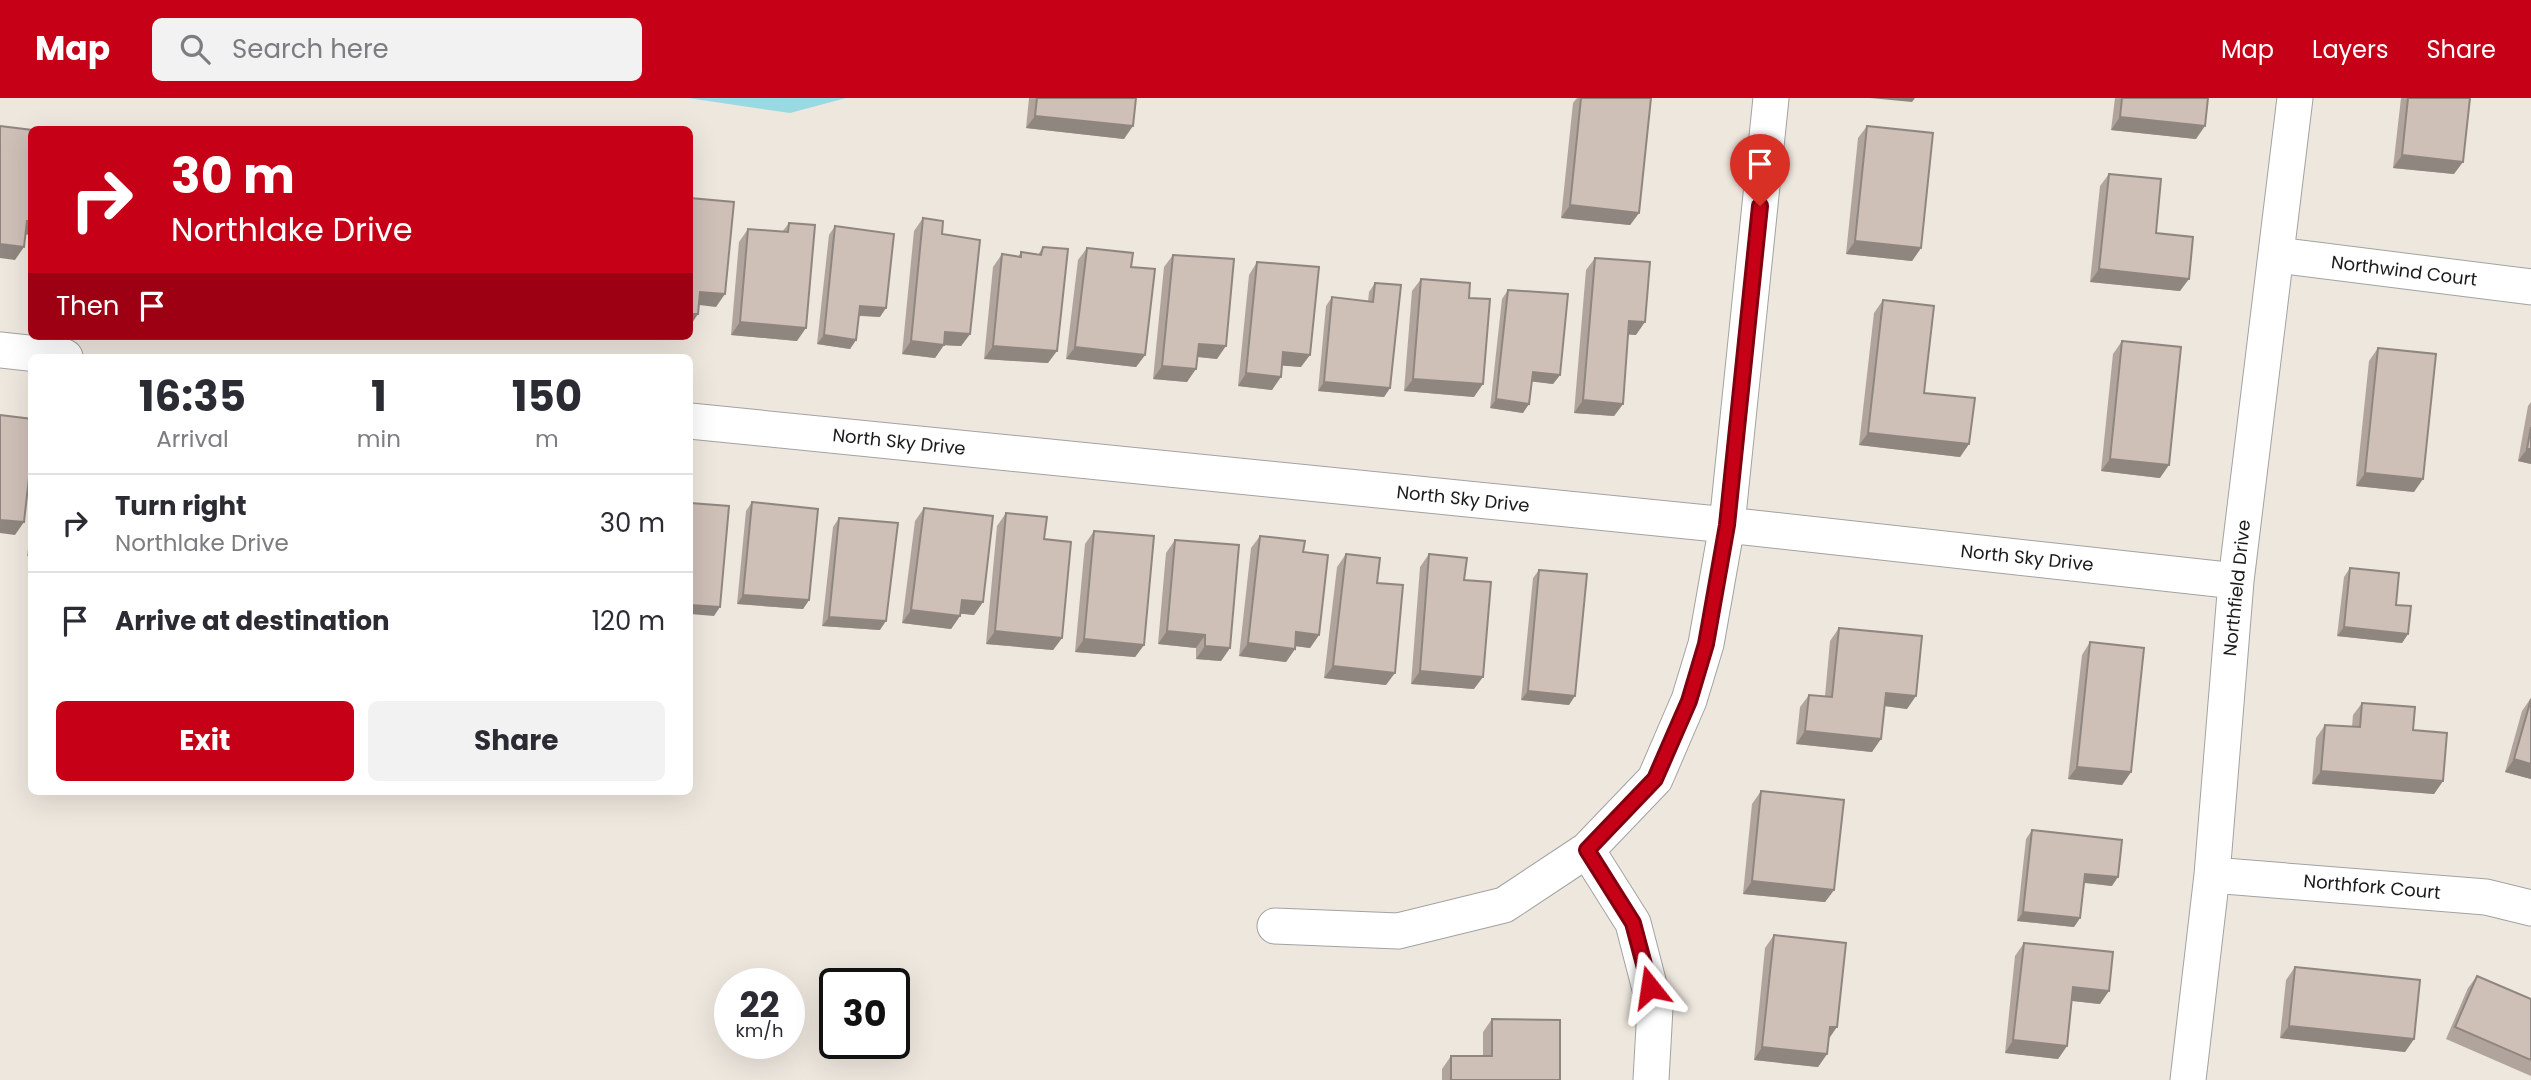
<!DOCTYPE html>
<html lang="en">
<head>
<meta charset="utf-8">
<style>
  :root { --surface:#fff; --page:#f2f2f3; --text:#2b2b33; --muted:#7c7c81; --line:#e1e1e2; --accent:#c50017 }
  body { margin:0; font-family:Poppins,sans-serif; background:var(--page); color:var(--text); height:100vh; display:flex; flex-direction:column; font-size:26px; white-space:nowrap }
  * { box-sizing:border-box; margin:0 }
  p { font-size:23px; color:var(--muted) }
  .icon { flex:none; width:38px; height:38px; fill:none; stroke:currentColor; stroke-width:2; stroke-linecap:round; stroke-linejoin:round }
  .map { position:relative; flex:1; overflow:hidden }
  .details { position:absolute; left:28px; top:256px; width:665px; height:441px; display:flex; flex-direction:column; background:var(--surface); border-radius:10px; box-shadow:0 7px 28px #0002 }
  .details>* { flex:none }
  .hud { position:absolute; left:28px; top:28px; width:665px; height:214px; border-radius:10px; box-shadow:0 7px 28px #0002; background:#c50017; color:#fff; overflow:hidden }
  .speed { position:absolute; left:714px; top:870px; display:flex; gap:14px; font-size:35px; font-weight:700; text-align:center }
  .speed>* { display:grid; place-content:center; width:91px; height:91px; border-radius:50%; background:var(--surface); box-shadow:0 7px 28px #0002; line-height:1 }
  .speed small { font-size:18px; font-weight:400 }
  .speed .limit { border:4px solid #111; border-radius:10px; background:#fff; color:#111 }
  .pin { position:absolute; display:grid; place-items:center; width:60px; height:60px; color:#fff; margin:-72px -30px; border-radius:50% 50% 50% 0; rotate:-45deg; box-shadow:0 0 7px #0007 }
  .pin .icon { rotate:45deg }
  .me { position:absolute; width:77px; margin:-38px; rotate:345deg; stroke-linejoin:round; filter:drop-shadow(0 0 5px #0008) }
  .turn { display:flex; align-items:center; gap:24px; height:147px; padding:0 28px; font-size:32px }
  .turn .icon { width:91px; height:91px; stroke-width:2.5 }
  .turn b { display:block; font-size:49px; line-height:60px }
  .then { display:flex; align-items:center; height:66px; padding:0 28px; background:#0003; gap:14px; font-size:26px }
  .eta { display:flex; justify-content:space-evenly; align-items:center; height:119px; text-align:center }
  .eta b { font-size:42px; font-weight:700; line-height:49px }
  .action { display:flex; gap:14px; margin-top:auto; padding:14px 28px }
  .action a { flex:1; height:80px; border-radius:10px; background:var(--accent); color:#fff; font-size:28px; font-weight:700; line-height:80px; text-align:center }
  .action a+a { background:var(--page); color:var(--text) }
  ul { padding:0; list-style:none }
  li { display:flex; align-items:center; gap:21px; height:98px; padding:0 28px; border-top:2px solid var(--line) }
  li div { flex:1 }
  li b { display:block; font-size:26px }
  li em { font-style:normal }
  header { display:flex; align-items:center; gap:42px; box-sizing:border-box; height:98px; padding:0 35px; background:var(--accent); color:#fff }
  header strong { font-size:33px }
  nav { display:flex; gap:38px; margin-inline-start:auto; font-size:24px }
  .search { width:490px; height:63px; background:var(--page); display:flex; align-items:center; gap:18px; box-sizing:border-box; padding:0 24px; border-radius:10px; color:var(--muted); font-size:26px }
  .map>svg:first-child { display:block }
  .water { fill:#99d9e1 }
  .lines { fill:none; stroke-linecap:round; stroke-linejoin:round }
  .street-casing { stroke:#a2a2a2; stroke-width:37 }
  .street { stroke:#fff; stroke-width:35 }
  .wall { fill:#b1a49d }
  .shaded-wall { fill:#908680 }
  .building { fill:#cebfb7; stroke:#908680; stroke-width:2 }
  .route-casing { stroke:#80000f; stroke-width:18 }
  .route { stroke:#c50017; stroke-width:12 }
  .labels { text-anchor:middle; stroke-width:5; stroke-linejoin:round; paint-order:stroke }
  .street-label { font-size:18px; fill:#1b1b1b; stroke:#fff }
</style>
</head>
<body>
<header>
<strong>Map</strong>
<div class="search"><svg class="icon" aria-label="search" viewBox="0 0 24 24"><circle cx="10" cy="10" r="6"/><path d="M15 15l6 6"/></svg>Search here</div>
<nav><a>Map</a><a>Layers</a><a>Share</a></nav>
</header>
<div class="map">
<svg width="2531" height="982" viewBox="0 0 2531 982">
  <rect width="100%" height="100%" fill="#eee7de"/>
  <path class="water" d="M688 0H846L790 15Z"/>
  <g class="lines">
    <g class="street-casing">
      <path id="street" d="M2277 157 2531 189
        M0 252 65 259
        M690 323 1727 427 2236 483
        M1587 752 1633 825 1655 910 1651 982
        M2212 777 2486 799 2531 810
        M1275 828 1398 833 1504 807 1587 752 1655 681 1689 602 1706 546 1727 427 1771 0
        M2188 982 2212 777 2236 483 2295 0"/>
    </g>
    <use href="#street" class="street"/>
  </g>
  <path class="wall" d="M1029 0H1136L1124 41 1026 30Z
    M1577 0H1651L1639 115 1630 127 1561 120 1573 5Z
    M2115 0H2208L2196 41 2111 32Z
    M2401 0H2470L2454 76 2393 70Z
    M1867 28 1921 150 1912 163 1846 156 1858 40Z
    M2109 76 2156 135 2180 193 2090 184 2100 88Z
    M923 120 942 136 970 236 961 248 944 247 935 260 902 256 914 133Z
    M789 125 797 243 731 237 739 144 748 131 782 134Z
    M835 128 880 219 859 218 856 242 850 251 817 246 829 137Z
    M1043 149 1048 265 984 261 993 169 1002 156 1018 159 1021 154 1038 157Z
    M1087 150 1131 169 1145 257 1136 269 1066 261 1078 162Z
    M1173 157 1217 261 1197 259 1187 284 1153 281 1164 169Z
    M1595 160 1636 237 1628 236 1623 306 1614 318 1574 315 1586 172Z
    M1257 164 1301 269 1282 267 1272 292 1238 288 1249 177Z
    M1421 181 1469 200 1474 299 1404 293 1412 193Z
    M1375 185 1390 290 1384 299 1318 293 1326 208 1332 199 1368 204 1369 194Z
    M1508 192 1560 277 1553 286 1532 283 1523 315 1490 310 1502 201Z
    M1883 202 1924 295 1969 346 1960 359 1859 347 1874 215Z
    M2122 243 2160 380 2101 373 2113 256Z
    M2378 250 2414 394 2356 388 2369 263Z
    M2531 304V366L2518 363 2528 308Z
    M752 404 809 502 803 511 737 506 746 413Z
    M924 410 983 504 974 517 960 515V518L951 531 902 525 915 423Z
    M1006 415 1044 441 1062 540 1053 552 986 546 997 428Z
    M839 420 880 532 822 528 833 429Z
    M32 424V459L27 458Z
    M1094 433 1144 547 1135 559 1075 554 1085 446Z
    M1260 438 1303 454 1319 537 1310 550 1295 548V551L1286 564 1239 558 1251 450Z
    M1175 442 1230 550 1221 563 1196 561V550L1158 546 1166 455Z
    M1346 456 1377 485 1386 587 1324 580 1337 469Z
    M1429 456 1464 482 1474 591 1411 586 1420 469Z
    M2350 470 2396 507 2408 536 2402 545 2337 538 2344 479Z
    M1539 472 1569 607 1521 602 1533 480Z
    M1839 530 1907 611 1884 608 1872 654 1796 646 1800 609 1809 597 1825 598 1830 543Z
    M2090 544 2131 674 2122 687 2068 681 2082 557Z
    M2531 600V681L2505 674 2522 613Z
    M2362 605 2413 632 2443 683 2434 696 2312 686 2316 640 2325 627 2352 629 2353 617Z
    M1761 693 1834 792 1825 804 1743 796 1752 706Z
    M2032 732 2112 788 2084 785 2080 820 2074 829 2017 823 2026 741Z
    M1774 837 1829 941 1827 956 1818 969 1754 962 1765 850Z
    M2024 845 2100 906 2072 903 2067 948 2058 961 2005 955 2015 858Z
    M2295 869 2414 941 2405 954 2280 940 2286 882Z
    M2477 878 2531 901V978L2446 941 2468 890Z
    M1492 921 1560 982H1442V971L1451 958H1483V934Z"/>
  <path class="shaded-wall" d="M1870 0H1915L1912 4Z
    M1035 18 1133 28 1124 41 1026 30Z
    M2120 19 2205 28 2196 41 2111 32Z
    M2402 57 2463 64 2454 76 2393 70Z
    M1570 107 1639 115 1630 127 1561 120Z
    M27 123H32V137L18 136Z
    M1855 143 1921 150 1912 163 1846 156Z
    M0 146 24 149 15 162 0 160Z
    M2099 171 2189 181 2180 193 2090 184Z
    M700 194 725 196 716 209 691 206Z
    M860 208 886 210 880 219 854 217Z
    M690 216H698L690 228Z
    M1629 223 1645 224 1636 237 1620 236Z
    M740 224 806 230 797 243 731 237Z
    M945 234 970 236 961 248 942 247H944L935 260 902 256 911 243Z
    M824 237 856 242 850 251 817 246Z
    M1199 246 1226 248 1217 261 1190 258Z
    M993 248 1057 253 1048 265 984 261Z
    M1075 249 1145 257 1136 269 1066 261Z
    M1283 254 1310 257 1301 269 1274 267Z
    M1162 268 1196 271 1187 284 1153 281Z
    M1533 274 1560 277 1553 286 1527 283Z
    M1246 275 1281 279 1272 292 1238 288Z
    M1413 281 1483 286 1474 299 1404 293Z
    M1324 284 1390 290 1384 299 1318 293Z
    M1496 301 1529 306 1523 315 1490 310Z
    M1583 302 1623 306 1614 318 1574 315Z
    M1868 335 1969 346 1960 359 1859 347Z
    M2527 351H2531V366L2518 363Z
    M2110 361 2169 367 2160 380 2101 373Z
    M2365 375 2423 381 2414 394 2356 388Z
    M0 422 24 424 15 437 0 435Z
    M743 497 809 502 803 511 737 506Z
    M962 502 983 504 974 517 953 515Z
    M690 507 720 509 714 518 690 516Z
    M911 512 960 518 951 531 902 525Z
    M829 519 886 523 880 532 822 528Z
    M2344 529 2408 536 2402 545 2337 538Z
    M995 533 1062 540 1053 552 986 546Z
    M1167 533 1205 537 1196 550 1158 546Z
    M1296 534 1319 537 1310 550 1287 547Z
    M1084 541 1144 547 1135 559 1075 554Z
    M1248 545 1295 551 1286 564 1239 558Z
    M1205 548 1230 550 1221 563 1196 561Z
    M1333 568 1395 575 1386 587 1324 580Z
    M1420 573 1483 579 1474 591 1411 586Z
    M1528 593 1575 598 1569 607 1521 602Z
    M1886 595 1916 598 1907 611 1877 607Z
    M1805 633 1881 641 1872 654 1796 646Z
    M2514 661 2531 666V681L2505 674Z
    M2077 669 2131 674 2122 687 2068 681Z
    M2321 673 2443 683 2434 696 2312 686Z
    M2085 776 2118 779 2112 788 2079 784Z
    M1752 783 1834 792 1825 804 1743 796Z
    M2023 814 2080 820 2074 829 2017 823Z
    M2073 889 2109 893 2100 906 2064 902Z
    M2289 928 2414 941 2405 954 2280 940Z
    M1830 929H1837L1828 942Z
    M2013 942 2067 948 2058 961 2005 955Z
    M1762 949 1827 956 1818 969 1754 962Z"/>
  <path class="building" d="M1037 0H1136L1133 28 1035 18Z
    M1581 0H1651L1639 115 1570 107Z
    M2122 0H2208L2205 28 2120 19Z
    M2408 0H2470L2463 64 2402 57Z
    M0 28 32 32V123H27L24 149 0 146Z
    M1867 28 1933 35 1921 150 1855 143Z
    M2109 76 2161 81 2156 135 2193 139 2189 181 2099 171Z
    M690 100 734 104 725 196 700 194 698 216H690Z
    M923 120 943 123 942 136 980 142 970 236 945 234 944 247 911 243Z
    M789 125 815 127 806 230 740 224 748 131 788 134Z
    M835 128 894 136 886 210 860 208 856 242 824 237Z
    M1043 149 1068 151 1057 253 993 248 1002 156 1021 159V154L1041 157Z
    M1087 150 1133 155 1131 169 1155 171 1145 257 1075 249Z
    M1173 157 1234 161 1226 248 1199 246 1196 271 1162 268Z
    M1595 160 1650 164 1645 224 1629 223 1623 306 1583 302Z
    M1257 164 1319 169 1310 257 1283 254 1281 279 1246 275Z
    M1421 181 1470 185 1469 200 1490 201 1483 286 1413 281Z
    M1375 185 1401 187 1390 290 1324 284 1332 199 1373 204Z
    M1508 192 1568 196 1560 277 1533 274 1529 306 1496 301Z
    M1883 202 1934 208 1924 295 1975 300 1969 346 1868 335Z
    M2122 243 2181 249 2169 367 2110 361Z
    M2378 250 2436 256 2423 381 2365 375Z
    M0 317 32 321V353L24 424 0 422Z
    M2531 329V351H2527Z
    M752 404 818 411 809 502 743 497Z
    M690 405 729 408 720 509 690 507Z
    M924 410 993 418 983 504 962 502 960 518 911 512Z
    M1006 415 1047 419 1044 441 1071 444 1062 540 995 533Z
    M839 420 898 425 886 523 829 519Z
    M1094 433 1154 438 1144 547 1084 541Z
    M1260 438 1305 443 1303 454 1328 457 1319 537 1296 534 1295 551 1248 545Z
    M1175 442 1239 447 1230 550 1205 548V537L1167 533Z
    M1346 456 1380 460 1377 485 1403 487 1395 575 1333 568Z
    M1429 456 1467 460 1464 482 1491 484 1483 579 1420 573Z
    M2350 470 2399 475 2396 507 2411 508 2408 536 2344 529Z
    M1539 472 1587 476 1575 598 1528 593Z
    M1839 530 1922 538 1916 598 1886 595 1881 641 1805 633 1809 597 1832 599Z
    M2090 544 2144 550 2131 674 2077 669Z
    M2531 601V666L2514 661Z
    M2362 605 2415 609 2413 632 2447 635 2443 683 2321 673 2325 627 2360 629Z
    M1761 693 1844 702 1834 792 1752 783Z
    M2032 732 2122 742 2118 779 2085 776 2080 820 2023 814Z
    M1774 837 1846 845 1837 929H1830L1827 956 1762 949Z
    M2024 845 2113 854 2109 893 2073 889 2067 948 2013 942Z
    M2295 869 2420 882 2414 941 2289 928Z
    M2477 878 2531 901V962L2455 929Z
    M1492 921 1560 922V982H1451V958H1492Z"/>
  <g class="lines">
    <g class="route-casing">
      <path id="route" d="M1650 889 1633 825 1587 752 1655 681 1689 603 1706 546 1727 427 1760 108"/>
    </g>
    <use href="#route" class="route"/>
  </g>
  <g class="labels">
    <g class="street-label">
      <text transform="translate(2404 173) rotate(7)" y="6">Northwind Court</text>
      <text transform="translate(899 344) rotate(6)" y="6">North Sky Drive</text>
      <text transform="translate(1463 401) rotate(6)" y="6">North Sky Drive</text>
      <text transform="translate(2027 460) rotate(6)" y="6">North Sky Drive</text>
      <text transform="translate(2237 490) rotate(-84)" y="6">Northfield Drive</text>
      <text transform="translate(2372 789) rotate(5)" y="6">Northfork Court</text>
    </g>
  </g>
</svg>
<div class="speed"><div>22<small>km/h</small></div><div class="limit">30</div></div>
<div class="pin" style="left:1760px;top:108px;background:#d93025"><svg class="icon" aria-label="arrive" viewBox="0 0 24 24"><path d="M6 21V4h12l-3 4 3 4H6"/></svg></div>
<svg class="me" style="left:1650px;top:889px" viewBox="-20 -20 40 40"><path d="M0-17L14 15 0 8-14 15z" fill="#c50017" stroke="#fff" stroke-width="4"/></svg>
<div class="hud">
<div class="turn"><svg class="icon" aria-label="right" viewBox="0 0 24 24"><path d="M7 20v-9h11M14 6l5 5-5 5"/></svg><div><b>30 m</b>Northlake Drive</div></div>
<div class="then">Then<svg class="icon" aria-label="arrive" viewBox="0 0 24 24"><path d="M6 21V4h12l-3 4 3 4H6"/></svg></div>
</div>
<section class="details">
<div class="eta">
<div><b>16:35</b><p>Arrival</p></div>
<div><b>1</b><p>min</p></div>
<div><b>150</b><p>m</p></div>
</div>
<ul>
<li><svg class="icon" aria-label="right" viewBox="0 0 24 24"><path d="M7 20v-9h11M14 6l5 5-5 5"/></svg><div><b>Turn right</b><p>Northlake Drive</p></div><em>30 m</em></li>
<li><svg class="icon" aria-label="arrive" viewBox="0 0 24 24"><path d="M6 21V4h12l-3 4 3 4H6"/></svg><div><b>Arrive at destination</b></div><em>120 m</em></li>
</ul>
<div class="action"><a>Exit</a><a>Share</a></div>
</section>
</div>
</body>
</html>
